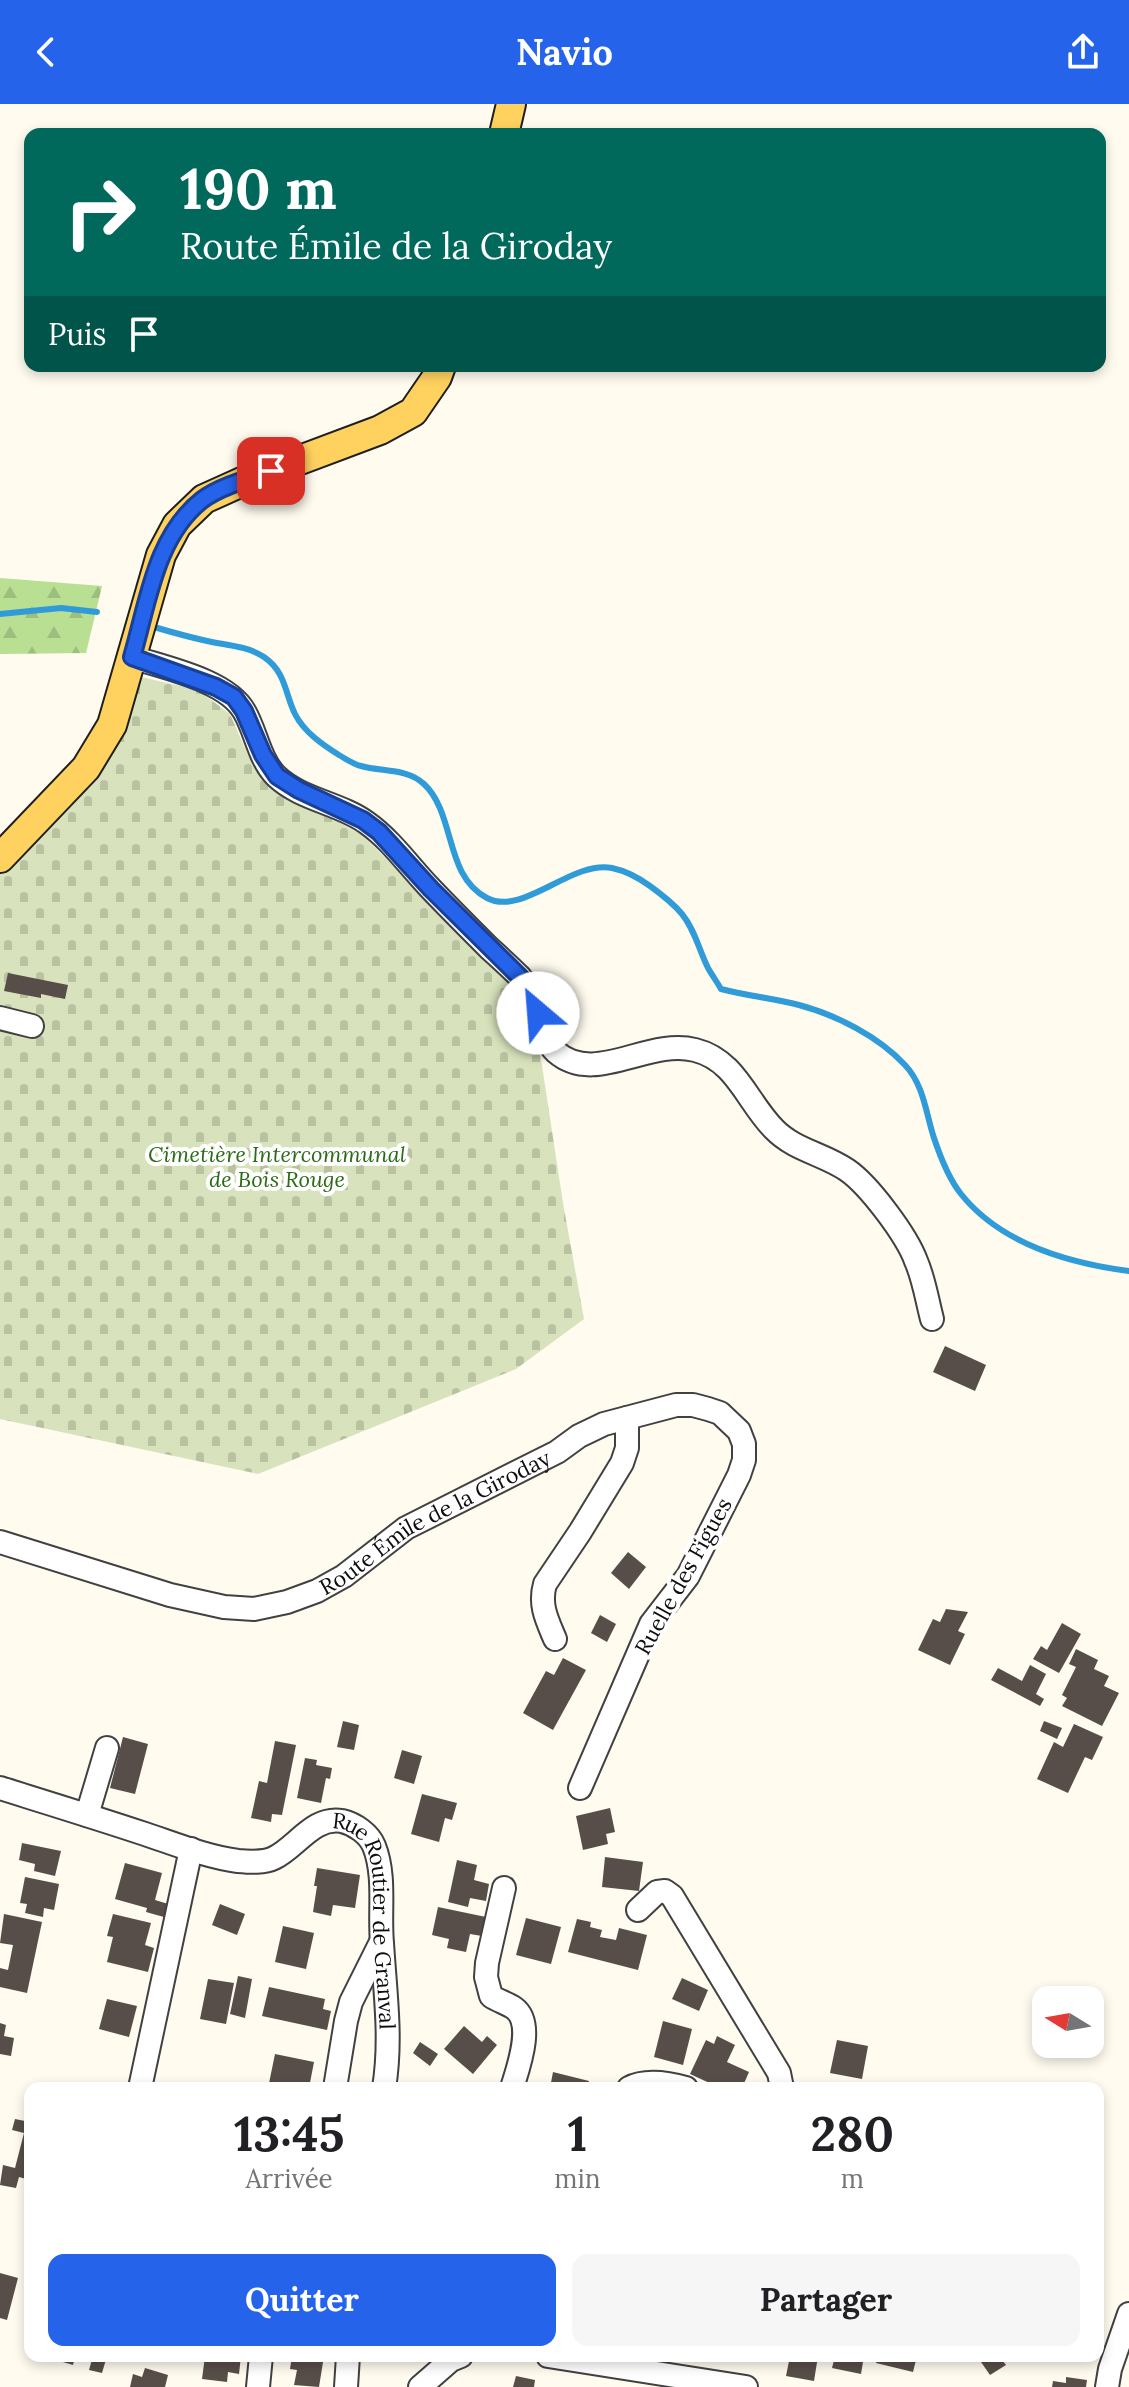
<!DOCTYPE html>
<html lang="fr">
<head>
<meta charset="utf-8">
<style>
  :root { --surface:#fff; --page:#f6f6f6; --text:#202124; --muted:#757577; --accent:#2563eb }
  body { margin:0; font-family:Lora,serif; background:var(--page); color:var(--text); height:100vh; display:flex; flex-direction:column; font-size:30px; white-space:nowrap }
  * { box-sizing:border-box; margin:0 }
  p { font-size:26px; color:var(--muted) }
  .icon { flex:none; width:44px; height:44px; fill:none; stroke:currentColor; stroke-width:2; stroke-linecap:round; stroke-linejoin:round }
  .map { position:relative; flex:1; overflow:hidden }
  .details { position:absolute; left:24px; top:1978px; width:1080px; height:280px; display:flex; flex-direction:column; background:var(--surface); border-radius:16px; box-shadow:0 4px 12px #0003 }
  .details>* { flex:none }
  .top-card { position:absolute; left:24px; top:24px; width:1082px; height:244px; border-radius:16px; box-shadow:0 4px 12px #0003; background:#00695c; color:#fff; overflow:hidden }
  .needle { width:52px; rotate:281deg }
  .controls { position:absolute; left:1032px; top:1882px; display:grid; gap:16px }
  .controls a { display:grid; place-items:center; width:72px; height:72px; border-radius:16px; background:var(--surface); box-shadow:0 4px 12px #0003; font-size:40px }
  .pin { position:absolute; display:grid; place-items:center; width:68px; height:68px; color:#fff; margin:-34px; border-radius:16px; box-shadow:0 4px 12px #0006 }
  .me { position:absolute; width:88px; margin:-44px; rotate:333deg; stroke-linejoin:round; filter:drop-shadow(0 0 6px #0008) }
  .turn { display:flex; align-items:center; gap:28px; height:168px; padding:0 24px; font-size:36px }
  .turn .icon { width:104px; height:104px; stroke-width:2.5 }
  .turn b { display:block; font-size:56px; line-height:68px }
  .then { display:flex; align-items:center; height:76px; padding:0 24px; background:#0003; gap:16px; font-size:30px }
  .eta { display:flex; justify-content:space-evenly; align-items:center; height:136px; text-align:center }
  .eta b { font-size:48px; font-weight:800; line-height:56px }
  .primary-button { display:flex; gap:16px; margin-top:auto; padding:16px 24px }
  .primary-button a { flex:1; height:92px; border-radius:16px; background:var(--accent); color:#fff; font-size:32px; font-weight:800; line-height:92px; text-align:center }
  .primary-button a+a { background:var(--page); color:var(--text) }
  header { display:flex; justify-content:space-between; align-items:center; height:104px; padding:0 24px; background:var(--accent); color:#fff; font-size:36px; font-weight:800 }
  .map>svg:first-child { display:block }
  .forest { fill:url(#forest-firs) }
  .cemetery { fill:url(#cemetery-stones) }
  .lines { fill:none; stroke-linecap:round; stroke-linejoin:round }
  .stream { stroke:#2f9bd8; stroke-width:6 }
  .building { fill:#574e49 }
  .minor-casing { stroke:#414141; stroke-width:26 }
  .major-casing { stroke:#1f1f1f; stroke-width:32 }
  .minor { stroke:#fff; stroke-width:22 }
  .major { stroke:#ffd25f; stroke-width:28 }
  .route-casing { stroke:#184099; stroke-width:20 }
  .route { stroke:#2563eb; stroke-width:14 }
  .labels { text-anchor:middle; stroke-width:8; stroke-linejoin:round; paint-order:stroke }
  .park-label { font-size:22px; font-style:italic; fill:#2c6b18; stroke:#fff }
  .street-label { font-size:22px; fill:#0e0e0e; stroke:#fff }
</style>
</head>
<body>
<header><svg class="icon" aria-label="back" viewBox="0 0 24 24"><path d="M15 5l-7 7 7 7"/></svg>Navio<svg class="icon" aria-label="share" viewBox="0 0 24 24"><path d="M12 15V3M7 8l5-5 5 5M5 13v7h14v-7"/></svg></header>
<div class="map">
<svg width="1129" height="2283" viewBox="0 0 1129 2283">
  <defs>
    <pattern id="forest-firs" width="22" height="20" patternUnits="userSpaceOnUse" patternTransform="scale(2)"><rect width="22" height="20" fill="#b8df92"/><path d="M5 1l3.5 6h-7zM16 11l3.5 6h-7z" fill="#9dbe7d"/></pattern>
    <pattern id="cemetery-stones" width="16" height="16" patternUnits="userSpaceOnUse" patternTransform="scale(2)"><rect width="16" height="16" fill="#d8e3bd"/><path d="M2 7V4a2 2 0 0 1 4 0v3zM10 15v-3a2 2 0 0 1 4 0v3z" fill="#b8c2a1"/></pattern>
  </defs>
  <rect width="100%" height="100%" fill="#fffbef"/>
  <path class="forest" d="M0 474 102 482 86 549 0 550Z"/>
  <path class="cemetery" d="M141 573 198 586 230 610 248 651 265 678 291 697 322 709 362 731 510 877 526 901 537 929 563 1099 584 1215 516 1265 258 1370 0 1315V770L75 698 122 622Z"/>
  <g class="lines">
    <path class="stream" d="M0 510 61 504 97 508
      M154 523C171 528 189 533 207 537 225 541 248 542 264 553 286 568 285 590 295 610 304 628 323 641 339 651 346 655 353 660 361 662 382 668 407 664 424 680 456 710 444 772 487 794 523 813 571 756 612 764 626 767 639 774 650 782 661 790 673 799 682 810 695 826 699 846 708 864 712 871 717 878 721 885 747 892 773 894 799 901 836 911 878 932 905 961 924 981 926 1010 934 1034 940 1052 949 1075 961 1090 1001 1140 1067 1159 1129 1167"/>
  </g>
  <path class="building" d="M8 869 68 881 65 895 41 890V894L4 887Z
    M945 1242 986 1261 975 1287 933 1268Z
    M628 1448 646 1463 629 1485 611 1469Z
    M946 1505 968 1508 958 1527 965 1530 950 1561 918 1546 933 1515 940 1518Z
    M600 1511 616 1520 607 1538 591 1529Z
    M1062 1519 1081 1530 1059 1569 1033 1555 1041 1542 1047 1546Z
    M1076 1545 1098 1556 1094 1565 1109 1572 1104 1582 1119 1589 1102 1622 1062 1602 1067 1594 1062 1591 1076 1563 1069 1560Z
    M563 1554 586 1566 553 1626 523 1609 546 1567 554 1571Z
    M1030 1561 1046 1570 1036 1590 1044 1595 1040 1602 991 1576 998 1564 1022 1577Z
    M343 1617 359 1621 354 1646 337 1643Z
    M1044 1617 1062 1624 1057 1635 1040 1627Z
    M1074 1620 1103 1633 1092 1656 1085 1653 1068 1689 1037 1675 1054 1638 1063 1643Z
    M123 1633 148 1640 135 1690 110 1684Z
    M275 1637 296 1641 282 1711 272 1710 271 1718 251 1714 259 1677 267 1679Z
    M402 1646 422 1652 414 1680 394 1674Z
    M305 1654 317 1656 316 1661 332 1664 330 1675 326 1674 321 1699 297 1694Z
    M422 1690 457 1699 452 1716 445 1714 439 1738 411 1730Z
    M610 1704 615 1728 606 1730 608 1740 583 1746 576 1712Z
    M22 1739 61 1747 55 1772 34 1767 35 1760 19 1756Z
    M605 1753 643 1758 639 1787 602 1783Z
    M457 1756 477 1761 474 1776 489 1780 486 1797 470 1794 468 1803 448 1798Z
    M125 1759 162 1769 155 1796 175 1802 171 1815 146 1808 147 1804 115 1795Z
    M317 1764 360 1771 355 1804 333 1801 331 1812 313 1808 317 1782H314Z
    M25 1773 59 1780 54 1806 44 1804 43 1813 25 1809 27 1800 20 1799Z
    M220 1800 245 1810 237 1831 212 1821Z
    M438 1803 486 1813 482 1832 470 1830 466 1848 447 1844 449 1835 432 1831Z
    M4 1810 42 1818 27 1889 0 1883V1864L8 1866 13 1841 0 1839Z
    M113 1810 151 1819 145 1841 154 1844 148 1868 107 1858 113 1833 107 1832Z
    M526 1814 561 1823 551 1860 516 1851Z
    M577 1815 591 1818 590 1823 602 1826 600 1833 616 1836 619 1824 647 1831 638 1866 568 1848Z
    M283 1822 314 1829 306 1865 275 1858Z
    M238 1872 252 1875 245 1914 230 1910Z
    M682 1874 708 1886 699 1907 672 1895Z
    M208 1875 234 1879 226 1920 200 1915Z
    M269 1883 325 1895 323 1905 331 1907 327 1926 262 1912Z
    M107 1895 137 1902 129 1933 99 1925Z
    M663 1917 692 1925 683 1961 654 1953Z
    M0 1919 6 1921 4 1932 14 1934 11 1952 0 1950Z
    M464 1922 482 1938 487 1932 497 1941 473 1970 444 1945Z
    M717 1932 735 1941 727 1958 749 1968 742 1984H715L716 1982 690 1970 706 1936 714 1940Z
    M837 1936 868 1942 862 1975 830 1969Z
    M420 1938 438 1950 430 1962 413 1949Z
    M275 1950 314 1958 309 1984H268Z
    M553 1968 589 1977 587 1984H550Z
    M15 2015 30 2018V2076L19 2073 16 2084 0 2081 3 2061 15 2064 24 2029 12 2026Z
    M0 2169 18 2174 7 2216 0 2214Z
    M43 2252H75L73 2261Z
    M93 2252H107L102 2269 89 2266Z
    M205 2252H241L239 2270 228 2268 227 2278 202 2275Z
    M292 2252H324L319 2283 294 2281 297 2266 290 2265Z
    M790 2252H818L814 2277 786 2272Z
    M835 2252H864L861 2270 832 2264Z
    M878 2252H917L913 2268 876 2259Z
    M988 2252H999L1006 2261 990 2271 981 2258Z
    M145 2264 168 2271 165 2283H130L133 2270 142 2273Z
    M516 2272 535 2276 534 2283H513Z
    M1066 2273 1087 2276 1086 2283H1052L1053 2277 1066 2279Z"/>
  <g class="lines">
    <g class="minor-casing">
      <g id="minor">
        <path d="M132 553C165 564 226 576 244 607 256 627 259 655 276 672 301 696 340 699 367 719 391 736 409 762 430 784 449 804 469 824 489 844 499 853 510 863 520 873 524 878 530 886 534 893 542 910 541 934 556 948 595 982 647 934 695 946 736 956 747 998 774 1025 794 1046 824 1050 847 1066 869 1081 907 1132 916 1157 924 1175 927 1196 932 1215"/>
        <path d="M0 914 32 922"/>
        <path id="s1" d="M0 1438 170 1491 224 1503 254 1505 287 1498 317 1487 344 1472 406 1424 557 1348 579 1332 604 1320 676 1301H693L708 1305 720 1309 739 1327 744 1340V1356L739 1371 688 1472 651 1520 580 1684"/>
        <path d="M555 1535C547 1516 539 1501 545 1480L580 1428 622 1359 627 1344V1314"/>
        <path id="s2" d="M0 1684C48 1699 97 1714 145 1730 175 1740 207 1753 238 1757 250 1758 264 1759 274 1754 297 1743 313 1712 342 1717 355 1720 369 1730 374 1742 386 1772 379 1808 382 1839 385 1888 392 1935 384 1984"/>
        <path d="M87 1711 107 1644"/>
        <path d="M504 1784 487 1859 486 1873 491 1892C498 1897 507 1899 514 1904 535 1919 518 1964 512 1984"/>
        <path d="M638 1806 657 1788 665 1787 672 1792 779 1969 782 1984"/>
        <path d="M140 1984 191 1745"/>
        <path d="M335 1984 346 1917 351 1898 381 1838"/>
        <path d="M629 1984C646 1975 668 1979 686 1984"/>
        <path d="M548 2252 746 2283"/>
        <path d="M258 2283 261 2252"/>
        <path d="M346 2283 348 2252"/>
        <path d="M420 2283 451 2256 461 2252"/>
        <path d="M1107 2283 1110 2265 1129 2210"/>
      </g>
    </g>
    <g class="major-casing">
      <path id="major" d="M504 30 511 0
        M0 754 86 664 112 621 161 451 177 421 204 395 244 377 380 326 413 308 437 273 441 262"/>
    </g>
    <use href="#minor" class="minor"/>
    <use href="#major" class="major"/>
  </g>
  <g class="lines">
    <g class="route-casing">
      <path id="route" d="M271 367C250 374 219 383 202 396 155 433 148 499 132 553L216 583 234 593 244 607 263 651 277 672 299 686 363 716 379 728 431 785 520 873 534 893 538 909"/>
    </g>
    <use href="#route" class="route"/>
  </g>
  <g class="labels">
    <g class="park-label">
      <text x="277" y="1058">Cimetière Intercommunal<tspan x="277" dy="25">de Bois Rouge</tspan></text>
    </g>
    <g class="street-label">
      <text dy="8" stroke="none"><textPath href="#s1" startOffset="466">Route Émile de la Giroday</textPath></text>
      <text transform="translate(683 1472) rotate(-61)" y="8">Ruelle des Figues</text>
      <text dy="8" stroke="none"><textPath href="#s2" startOffset="474">Rue Routier de Granval</textPath></text>
    </g>
  </g>
</svg>
<div class="controls">
<a><svg class="needle" viewBox="-14 -14 28 28"><path d="M0-13l5 13h-10z" fill="#e53935"/><path d="M0 13l5-13h-10z" fill="#757577"/></svg></a>
</div>
<div class="pin" style="left:271px;top:367px;background:#d93025"><svg class="icon" aria-label="arrive" viewBox="0 0 24 24"><path d="M6 21V4h12l-3 4 3 4H6"/></svg></div>
<svg class="me" style="left:538px;top:909px" viewBox="-20 -20 40 40"><circle r="19" fill="#fff"/><path d="M0-13L10 11 0 6-10 11z" fill="#2563eb"/></svg>
<div class="top-card">
<div class="turn"><svg class="icon" aria-label="right" viewBox="0 0 24 24"><path d="M7 20v-9h11M14 6l5 5-5 5"/></svg><div><b>190 m</b>Route Émile de la Giroday</div></div>
<div class="then">Puis<svg class="icon" aria-label="arrive" viewBox="0 0 24 24"><path d="M6 21V4h12l-3 4 3 4H6"/></svg></div>
</div>
<section class="details">
<div class="eta">
<div><b>13:45</b><p>Arrivée</p></div>
<div><b>1</b><p>min</p></div>
<div><b>280</b><p>m</p></div>
</div>
<div class="primary-button"><a>Quitter</a><a>Partager</a></div>
</section>
</div>
</body>
</html>
